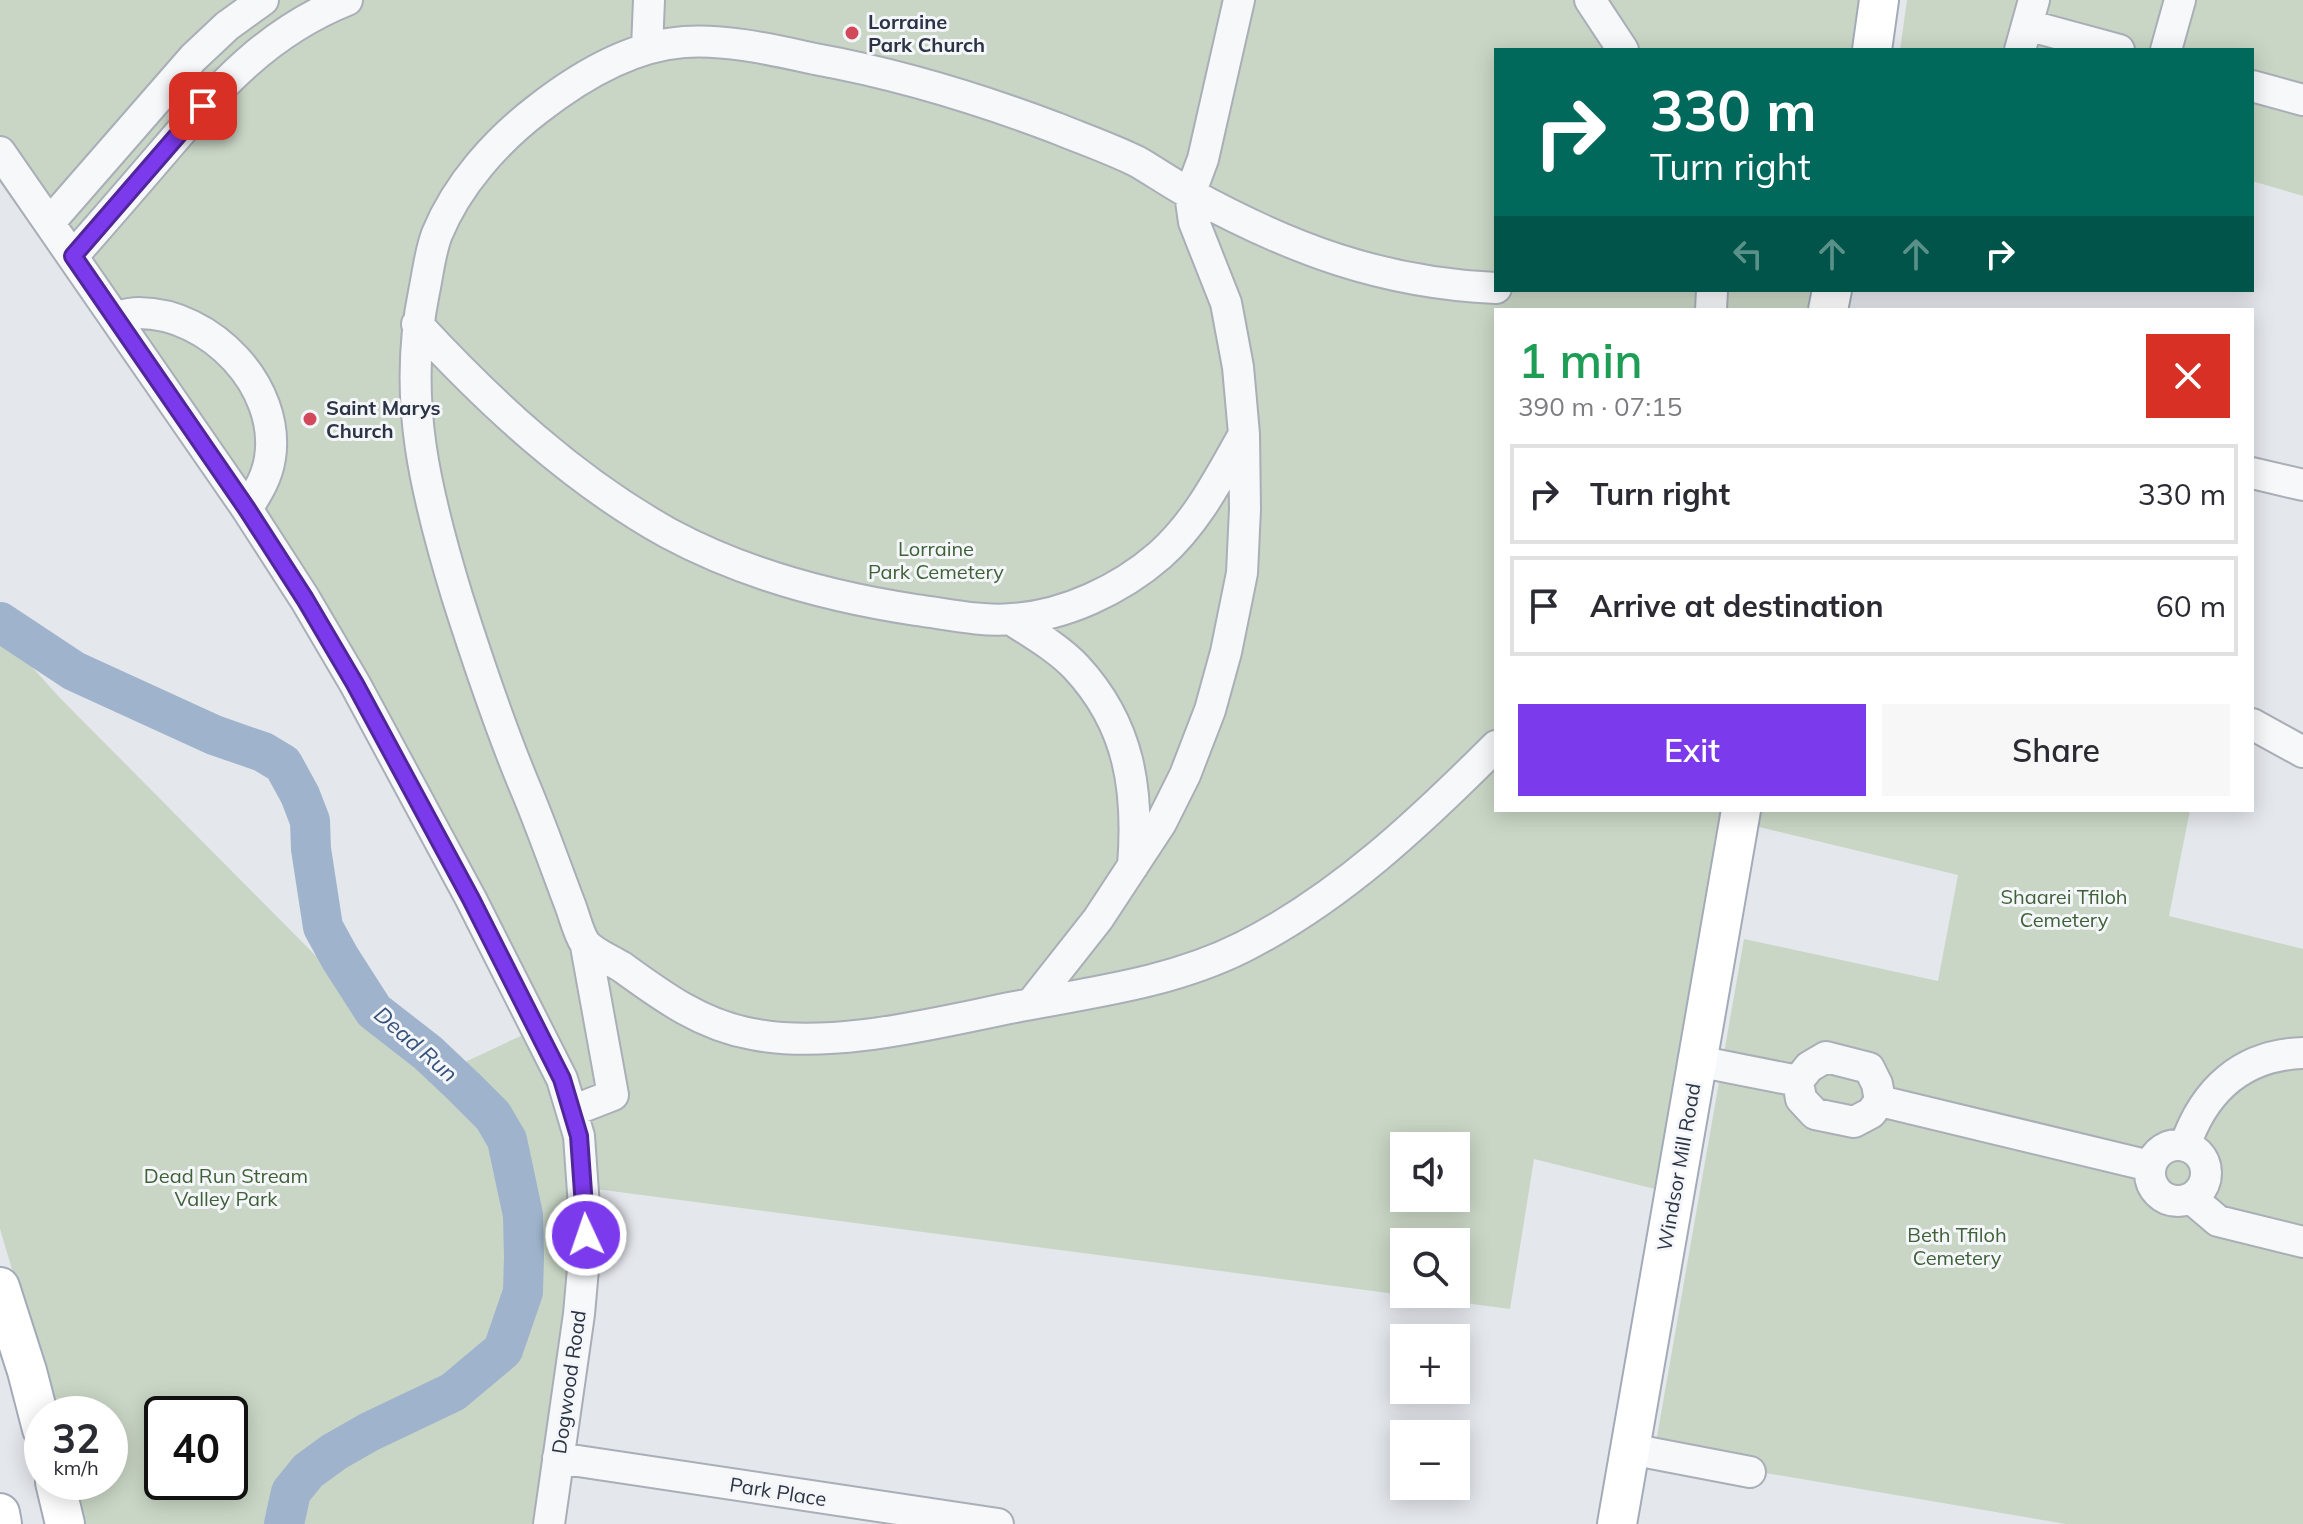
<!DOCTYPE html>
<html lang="en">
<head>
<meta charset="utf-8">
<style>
  :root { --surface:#fff; --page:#f7f7f7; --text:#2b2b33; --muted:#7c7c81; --line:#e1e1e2; --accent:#7c3aed }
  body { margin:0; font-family:Mulish,sans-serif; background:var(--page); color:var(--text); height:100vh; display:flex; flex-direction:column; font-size:30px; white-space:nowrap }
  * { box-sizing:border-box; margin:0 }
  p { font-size:26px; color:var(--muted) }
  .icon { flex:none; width:44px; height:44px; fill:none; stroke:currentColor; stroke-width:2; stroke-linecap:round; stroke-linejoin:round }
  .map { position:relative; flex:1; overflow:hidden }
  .sheet { position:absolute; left:1494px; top:308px; width:760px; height:504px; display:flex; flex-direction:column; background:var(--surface); border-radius:0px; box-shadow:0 4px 20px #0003 }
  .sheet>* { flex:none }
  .banner { position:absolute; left:1494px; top:48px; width:760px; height:244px; border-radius:0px; box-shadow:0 4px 20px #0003; background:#00695c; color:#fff; overflow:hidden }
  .fabs { position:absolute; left:1390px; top:1132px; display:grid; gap:16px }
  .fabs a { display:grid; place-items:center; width:80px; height:80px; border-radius:0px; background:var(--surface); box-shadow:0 4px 20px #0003; font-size:40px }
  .speed { position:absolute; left:24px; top:1396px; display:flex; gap:16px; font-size:40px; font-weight:700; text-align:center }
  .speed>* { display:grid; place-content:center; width:104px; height:104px; border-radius:50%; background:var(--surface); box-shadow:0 4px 20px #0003; line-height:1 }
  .speed small { font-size:20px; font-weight:400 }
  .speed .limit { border:4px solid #111; border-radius:12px; background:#fff; color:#111 }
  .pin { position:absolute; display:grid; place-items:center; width:68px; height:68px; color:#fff; margin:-34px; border-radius:16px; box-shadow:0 4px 12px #0006 }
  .me { position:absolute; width:88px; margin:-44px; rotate:357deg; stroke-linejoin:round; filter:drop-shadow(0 0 6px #0008) }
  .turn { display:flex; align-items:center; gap:28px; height:168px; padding:0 24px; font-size:36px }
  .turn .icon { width:104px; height:104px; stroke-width:2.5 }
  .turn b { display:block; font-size:56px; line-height:68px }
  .lanes { display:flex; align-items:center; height:76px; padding:0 24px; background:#0003; justify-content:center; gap:40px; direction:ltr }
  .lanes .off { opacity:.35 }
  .round { display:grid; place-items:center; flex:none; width:84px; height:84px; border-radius:0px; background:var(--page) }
  .summary { display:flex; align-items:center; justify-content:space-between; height:136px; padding:0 24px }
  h1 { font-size:48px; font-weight:600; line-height:60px; color:#1e9e55 }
  .action { display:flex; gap:16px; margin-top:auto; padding:16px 24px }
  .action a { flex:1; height:92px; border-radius:0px; background:var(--accent); color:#fff; font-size:32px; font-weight:600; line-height:92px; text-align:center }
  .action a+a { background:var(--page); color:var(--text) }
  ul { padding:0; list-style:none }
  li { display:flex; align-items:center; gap:24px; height:100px; margin:0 16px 12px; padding:0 8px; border:4px solid var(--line); border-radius:0px }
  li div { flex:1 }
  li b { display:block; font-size:30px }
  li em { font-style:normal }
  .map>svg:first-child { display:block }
  .green { fill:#c9d6c5; fill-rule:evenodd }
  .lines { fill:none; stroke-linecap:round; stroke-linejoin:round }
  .river { stroke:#9fb4cc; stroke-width:40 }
  .minor-casing { stroke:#a9aeb7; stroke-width:34 }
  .major-casing { stroke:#a3abb8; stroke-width:42 }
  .minor { stroke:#f7f8fa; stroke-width:30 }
  .major { stroke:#fff; stroke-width:38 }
  .route-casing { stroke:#51269a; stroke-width:20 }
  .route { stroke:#7c3aed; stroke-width:14 }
  .poi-dot { fill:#d1495b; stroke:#f4f6f9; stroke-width:3 }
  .labels { text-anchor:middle; stroke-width:6; stroke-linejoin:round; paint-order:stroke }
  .poi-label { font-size:20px; font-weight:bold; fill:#2b3445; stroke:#f4f6f9; text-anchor:start }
  .park-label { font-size:20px; fill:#3f6138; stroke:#f4f6f9 }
  .street-label { font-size:20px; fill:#2b3445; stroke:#f4f6f9 }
  .water-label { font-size:22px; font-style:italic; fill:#34527a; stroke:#f4f6f9 }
</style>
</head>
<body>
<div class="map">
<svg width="2303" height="1524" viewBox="0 0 2303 1524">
  <rect width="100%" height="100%" fill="#e4e7ec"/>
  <path class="green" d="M0 0H1867L1861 50H1496V290H1819L1816 310H1496V810H1729L1663 1191 1534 1159 1510 1309 596 1189 589 1133 272 524 0 135ZM1404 1146H1456V1198H1404ZM1404 1242H1456V1294H1404Z
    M1907 0H2303V196L2252 181V50H1900Z
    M0 631 59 697 435 1076 529 1032 568 1132 573 1251 537 1524H83L73 1482H110V1414H55L0 1229ZM162 1414H230V1482H162Z
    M1757 810H2190L2169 916 2303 949V1524H2066L1654 1454 1744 939 1938 981 1958 875 1755 826Z"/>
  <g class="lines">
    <path class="river" d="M0 622 74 671 214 735 263 752 283 764 300 795 310 821 311 849 323 927 340 958 374 1011 428 1053 464 1087 493 1116 507 1140 523 1215 524 1257 523 1292 503 1350 453 1392 369 1432 334 1452 308 1471 291 1492 284 1524"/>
    <g class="minor-casing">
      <path id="minor" d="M1590 0 1623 50
        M2027 25 2119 50
        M647 48 649 0
        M2020 50 2034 0
        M2166 50 2180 0
        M2252 86 2303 100
        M0 152 247 509 305 599 355 684 471 899 562 1079 579 1136 586 1235 579 1314 549 1524
        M50 222 193 58 227 26 263 0
        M73 256C104 221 135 185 165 150 220 86 267 32 347 0
        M1496 288C1381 283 1289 248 1189 193 1171 183 1155 172 1138 162 1112 149 1083 139 1056 128 977 98 898 74 815 59 773 50 727 39 684 42 630 46 579 77 538 109 496 141 457 185 437 234 430 252 428 273 424 292 402 399 426 494 457 596 478 662 500 728 527 792 542 828 555 865 569 902 574 914 578 933 585 943 593 953 611 960 622 967 662 996 701 1025 752 1034 832 1050 934 1023 1015 1007 1093 992 1171 983 1243 947 1340 898 1420 822 1496 746
        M1711 310 1712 290
        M115 317C123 315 132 313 139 313 211 313 281 387 270 458 267 478 257 493 247 509
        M417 324C491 404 573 480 668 533 744 574 830 597 916 610 947 614 981 622 1012 619 1065 616 1121 589 1160 555 1197 522 1219 478 1243 436
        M2252 473 2303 485
        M1012 620C1033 634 1058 648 1076 667 1130 725 1139 790 1133 866
        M2252 724 2303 752
        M1031 1004 1098 919 1161 823 1185 775 1210 710 1226 652 1242 573 1245 509 1244 434 1238 367 1226 303 1194 222 1190 194 1203 159 1239 0
        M1826 1057 1869 1068 1877 1084 1880 1101 1871 1113 1854 1122 1815 1114 1801 1099 1798 1081 1809 1067Z
        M1697 1061 1798 1081
        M1880 1101 2150 1166
        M572 1111 613 1095 586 946
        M2150 1173a28 28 0 1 1 56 0a28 28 0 1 1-56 0Z
        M2185 1146C2204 1090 2242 1055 2303 1053
        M2191 1198 2218 1221 2303 1242
        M1630 1449 1750 1472
        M558 1458 998 1524"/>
    </g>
    <g class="major-casing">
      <path id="major" d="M1872 50 1879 0
        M1828 310 1832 290
        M0 1287 27 1371 42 1429
        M55 1482 65 1524
        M0 1513 2 1524
        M1617 1524 1741 810"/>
    </g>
    <use href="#minor" class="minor"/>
    <use href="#major" class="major"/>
  </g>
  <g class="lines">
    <g class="route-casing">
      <path id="route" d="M203 106 73 256 247 509 305 599 355 684 471 899 562 1079 579 1136 586 1235"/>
    </g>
    <use href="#route" class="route"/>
  </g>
  <g class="poi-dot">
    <circle cx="852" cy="33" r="8"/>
    <circle cx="310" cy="419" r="8"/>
  </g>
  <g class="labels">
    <g class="poi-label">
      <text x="868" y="29">Lorraine<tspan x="868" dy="23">Park Church</tspan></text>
      <text x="326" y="415">Saint Marys<tspan x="326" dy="23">Church</tspan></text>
    </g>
    <g class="park-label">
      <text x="936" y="556">Lorraine<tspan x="936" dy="23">Park Cemetery</tspan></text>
      <text x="2064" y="904">Shaarei Tfiloh<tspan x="2064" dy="23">Cemetery</tspan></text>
      <text x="226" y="1183">Dead Run Stream<tspan x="226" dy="23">Valley Park</tspan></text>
      <text x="1957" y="1242">Beth Tfiloh<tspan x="1957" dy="23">Cemetery</tspan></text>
    </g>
    <g class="street-label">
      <text transform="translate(1679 1167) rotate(-80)" y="7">Windsor Mill Road</text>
      <text transform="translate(569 1382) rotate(-82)" y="7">Dogwood Road</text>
      <text transform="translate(778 1492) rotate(9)" y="7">Park Place</text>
    </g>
    <g class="water-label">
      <text transform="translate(416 1044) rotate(41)" y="8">Dead Run</text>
    </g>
  </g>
</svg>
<div class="fabs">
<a><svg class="icon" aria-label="sound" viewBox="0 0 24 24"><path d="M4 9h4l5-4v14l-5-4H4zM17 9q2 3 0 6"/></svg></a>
<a><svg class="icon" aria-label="search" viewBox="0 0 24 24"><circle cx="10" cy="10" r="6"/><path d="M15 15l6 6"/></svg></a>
<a>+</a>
<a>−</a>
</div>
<div class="speed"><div>32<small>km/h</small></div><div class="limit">40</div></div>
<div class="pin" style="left:203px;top:106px;background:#d93025"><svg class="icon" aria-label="arrive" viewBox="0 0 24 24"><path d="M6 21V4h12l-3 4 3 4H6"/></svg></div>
<svg class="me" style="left:586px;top:1235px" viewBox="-20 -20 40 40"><circle r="17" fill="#7c3aed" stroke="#fff" stroke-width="3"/><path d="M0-11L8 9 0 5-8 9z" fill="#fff"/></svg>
<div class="banner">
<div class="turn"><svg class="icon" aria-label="right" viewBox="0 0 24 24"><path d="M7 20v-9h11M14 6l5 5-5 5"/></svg><div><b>330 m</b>Turn right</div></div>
<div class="lanes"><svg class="icon off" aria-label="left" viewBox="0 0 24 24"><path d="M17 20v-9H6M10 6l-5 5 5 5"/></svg><svg class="icon off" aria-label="ahead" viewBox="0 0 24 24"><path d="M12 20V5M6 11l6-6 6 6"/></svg><svg class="icon off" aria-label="ahead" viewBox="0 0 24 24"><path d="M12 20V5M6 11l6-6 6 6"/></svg><svg class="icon" aria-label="right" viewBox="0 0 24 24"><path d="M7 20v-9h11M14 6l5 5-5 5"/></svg></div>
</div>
<section class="sheet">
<div class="summary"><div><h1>1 min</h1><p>390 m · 07:15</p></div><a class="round" style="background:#d93025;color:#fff"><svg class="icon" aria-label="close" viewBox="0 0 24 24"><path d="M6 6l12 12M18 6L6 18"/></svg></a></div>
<ul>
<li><svg class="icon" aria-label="right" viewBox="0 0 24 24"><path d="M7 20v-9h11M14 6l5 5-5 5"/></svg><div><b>Turn right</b></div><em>330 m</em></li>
<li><svg class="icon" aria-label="arrive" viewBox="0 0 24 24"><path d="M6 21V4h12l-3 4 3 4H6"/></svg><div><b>Arrive at destination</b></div><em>60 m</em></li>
</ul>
<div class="action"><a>Exit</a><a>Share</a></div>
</section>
</div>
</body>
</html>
